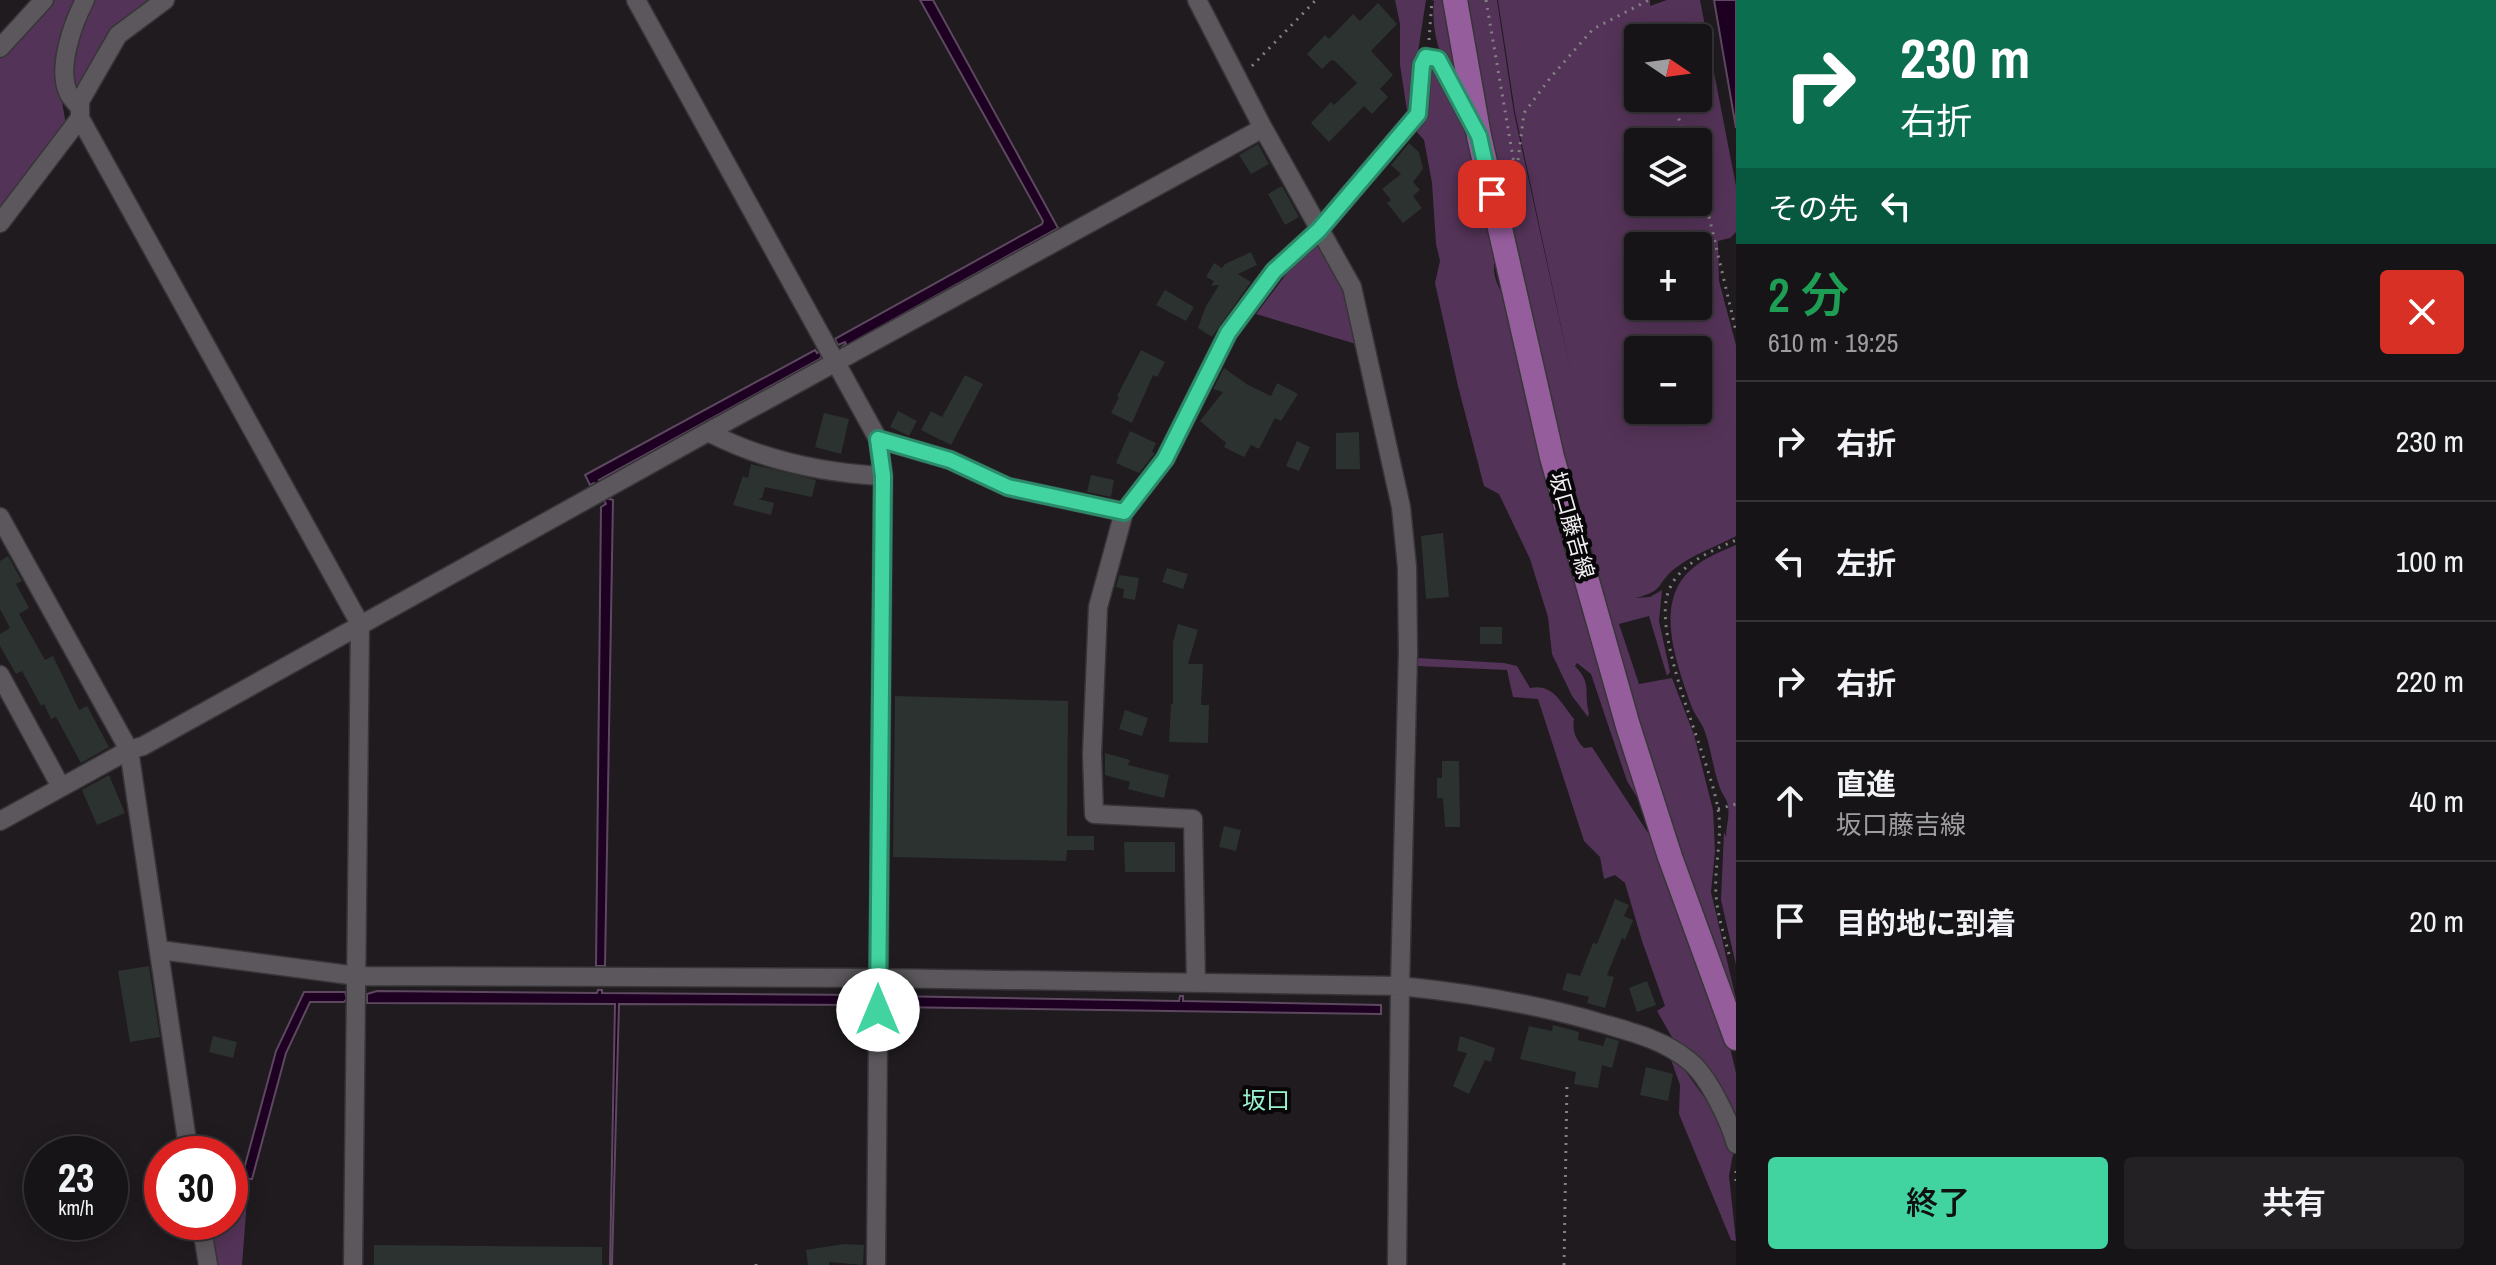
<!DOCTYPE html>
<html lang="ja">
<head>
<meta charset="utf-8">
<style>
  :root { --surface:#171417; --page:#242124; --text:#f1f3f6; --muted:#9e9ea1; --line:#363336; --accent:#41d4a1 }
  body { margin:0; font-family:"Archivo Narrow","Noto Sans JP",sans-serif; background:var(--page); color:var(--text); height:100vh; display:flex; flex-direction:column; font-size:30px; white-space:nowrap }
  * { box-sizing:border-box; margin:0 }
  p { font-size:26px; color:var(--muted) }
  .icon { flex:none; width:44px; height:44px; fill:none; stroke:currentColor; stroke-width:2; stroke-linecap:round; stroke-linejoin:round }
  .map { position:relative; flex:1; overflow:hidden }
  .drawer { display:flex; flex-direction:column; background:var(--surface); width:760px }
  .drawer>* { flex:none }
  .banner { background:#0b6e4f; color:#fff; overflow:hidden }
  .needle { width:52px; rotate:103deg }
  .controls { position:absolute; left:1624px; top:24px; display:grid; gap:16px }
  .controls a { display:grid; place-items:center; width:88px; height:88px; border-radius:8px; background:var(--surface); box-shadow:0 4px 20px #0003,0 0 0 2px var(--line); font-size:40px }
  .speed { position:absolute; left:24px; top:1136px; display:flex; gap:16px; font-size:40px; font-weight:700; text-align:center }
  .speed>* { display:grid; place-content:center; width:104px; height:104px; border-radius:50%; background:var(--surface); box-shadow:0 4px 20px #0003,0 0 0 2px var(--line); line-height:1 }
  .speed small { font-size:20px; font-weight:400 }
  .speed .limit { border:12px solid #d22; background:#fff; color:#111 }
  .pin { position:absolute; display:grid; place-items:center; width:68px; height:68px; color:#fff; margin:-34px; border-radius:16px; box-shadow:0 4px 12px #0006 }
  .me { position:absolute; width:88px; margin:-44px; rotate:0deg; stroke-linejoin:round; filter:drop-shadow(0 0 6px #0008) }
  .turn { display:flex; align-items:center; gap:28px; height:168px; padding:0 32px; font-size:36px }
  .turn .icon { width:104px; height:104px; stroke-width:2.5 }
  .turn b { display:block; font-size:56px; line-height:68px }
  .then { display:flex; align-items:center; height:76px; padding:0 32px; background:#0003; gap:16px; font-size:30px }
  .round { display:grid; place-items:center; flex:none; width:84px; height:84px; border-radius:8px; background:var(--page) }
  .head { display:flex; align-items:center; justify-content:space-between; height:136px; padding:0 32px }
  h1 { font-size:48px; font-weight:600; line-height:60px; color:#1e9e55 }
  .primary-button { display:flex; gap:16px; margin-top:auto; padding:16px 32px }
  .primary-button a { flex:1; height:92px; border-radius:8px; background:var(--accent); color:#111; font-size:32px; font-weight:600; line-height:92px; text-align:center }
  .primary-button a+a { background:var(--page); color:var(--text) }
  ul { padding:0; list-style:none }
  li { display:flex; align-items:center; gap:24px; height:120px; padding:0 32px; border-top:2px solid var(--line) }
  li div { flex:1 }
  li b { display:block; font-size:30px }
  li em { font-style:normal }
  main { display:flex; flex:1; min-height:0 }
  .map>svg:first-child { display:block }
  .green { fill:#543358; fill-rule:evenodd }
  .water { fill:#1d0022; stroke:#5d4860; stroke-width:2 }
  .building { fill:#2c322f }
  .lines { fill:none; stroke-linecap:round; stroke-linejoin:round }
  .minor-casing { stroke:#373538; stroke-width:21 }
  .major-casing { stroke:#373538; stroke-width:27 }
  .path { stroke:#848185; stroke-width:3; stroke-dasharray:2 6; stroke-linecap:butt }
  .minor { stroke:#5b575c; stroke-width:18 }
  .major { stroke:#965d9d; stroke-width:24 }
  .route-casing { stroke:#2a8a69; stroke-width:20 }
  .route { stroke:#41d4a1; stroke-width:14 }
  .labels { text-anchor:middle; stroke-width:8; stroke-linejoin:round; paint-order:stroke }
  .street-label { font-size:22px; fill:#f1eff2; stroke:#080608 }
  .neighbourhood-label { font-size:24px; fill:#9af2cd; stroke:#080608 }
</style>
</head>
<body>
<main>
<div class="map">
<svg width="1736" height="1265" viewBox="0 0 1736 1265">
  <rect width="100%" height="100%" fill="#1f1b1f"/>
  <path class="green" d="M53 0H78L61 36 57 73 66 125 0 212V54Z
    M91 0H150L76 89 72 85 73 49Z
    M1395 0H1426L1408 117 1400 65V24Z
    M1434 0H1449L1465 106C1447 68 1430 43 1434 0Z
    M1461 0H1497L1514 113 1571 373 1515 112 1498 0H1650V6L1667 0H1700L1736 186V232L1730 238 1718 241 1719 281 1736 345V536C1717 546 1692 555 1674 569 1656 584 1665 591 1635 598L1650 597 1662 590 1659 621 1670 672 1667 676 1649 616 1619 624 1639 684 1672 678 1694 735 1713 810 1715 851 1711 892 1736 999V1022L1687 889 1564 477 1520 263 1512 252ZM1638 38H1698V98H1638ZM1638 142H1698V202H1638ZM1638 246H1698V306H1638ZM1638 350H1698V410H1638Z
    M1431 67 1437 68 1469 129 1497 251C1491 267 1494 280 1503 295L1560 520 1563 545 1570 570 1577 575 1649 817 1627 781 1591 674 1577 663 1575 666C1593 685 1583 691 1589 713L1588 717 1572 696 1552 654 1548 617 1530 559 1499 494 1484 486 1458 386 1435 283 1440 261 1436 244 1432 183 1424 140 1416 131 1420 123 1427 72Z
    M1318 243 1346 295 1356 344 1256 314 1287 273Z
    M1736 545V965L1721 900 1724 832 1726 837C1726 826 1731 813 1727 802 1725 796 1720 791 1719 785 1713 768 1711 749 1705 732 1702 722 1694 715 1691 705 1677 664 1652 601 1693 568 1704 558 1722 551 1736 545Z
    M1417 658 1504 663 1517 666 1530 688C1553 683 1561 703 1574 719 1572 731 1576 740 1584 748L1592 747 1665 859 1728 1039 1736 1073V1126L1673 1039 1657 1011 1665 1006 1642 941 1625 883 1615 875 1604 879 1600 857 1584 841 1538 699 1513 697 1507 670 1417 666Z
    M1669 1054H1673L1720 1119 1733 1154 1729 1176 1736 1241 1731 1240 1679 1114 1680 1085Z
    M230 1185 248 1187 242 1265H217L208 1222H230Z"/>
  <path class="water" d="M920 0H933L1058 228 851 343 844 350 842 347 846 344 845 342 838 345 835 339 1042 224 1043 221Z
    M1714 0H1736V128Z
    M815 350 817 353 820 351 822 355 820 359 599 480 600 483 596 486 594 483 590 485 585 475Z
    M611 494 612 496 609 499 613 500 605 966H596L601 507 606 504 603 499Z
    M598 990H602V993L863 995V998L867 999 863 1005 619 1004 612 1265H610L615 1004 367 1003V994L377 991 597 993Z
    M304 992H345L347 999 344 1002H310L286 1053 252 1179 230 1178V1169H244L276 1051Z
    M889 996 1179 1001 1180 996H1183V1001L1381 1005V1014L889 1007Z"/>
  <path class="building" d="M1378 3 1397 24 1371 51 1393 75 1380 89 1388 97 1372 114 1364 106 1329 142 1311 123 1331 102 1334 105 1357 83 1335 61 1331 60 1322 69 1307 54 1325 35 1329 39 1353 14 1360 21Z
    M1409 143 1419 152 1423 169 1413 182 1420 190 1413 196 1422 208 1403 223 1387 203 1391 200 1382 189 1401 174 1391 165Z
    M1258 144 1269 164 1251 174 1239 155Z
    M1282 186 1299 217 1285 225 1268 194Z
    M1251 252 1257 265 1238 274 1251 282 1212 337 1198 328 1205 308 1219 285 1211 286 1214 281 1206 277 1214 263 1222 268 1225 264Z
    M1165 290 1194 307 1186 321 1156 305Z
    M1141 350 1165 362 1157 377 1153 375 1132 423 1111 413 1119 397 1117 396Z
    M1224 368 1248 385 1271 396 1277 383 1298 394 1281 421 1275 418 1259 449 1251 445 1244 457 1224 447 1226 443 1200 421 1223 392 1213 389Z
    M965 375 983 384 951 445 921 430 931 411 942 417Z
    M898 411 917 421 909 436 890 427Z
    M824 413 849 419 841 454 815 447Z
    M1130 431 1156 443 1152 452 1155 453 1139 473 1116 463Z
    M1359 432 1360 469H1336V433Z
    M1297 441 1310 447 1299 471 1286 466Z
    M751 464 816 480 812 497 765 487 762 498 758 499 774 503 771 515 733 505 743 476 748 478Z
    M1091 475 1114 480 1111 497 1087 492Z
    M1443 533 1449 597 1426 599 1421 536Z
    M8 556 22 581 16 584 29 608 19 614 45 660 53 656 79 710 87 706 109 747 81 763 56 717 51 719 44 704 41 706 22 671 16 674 0 646V634L10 628 0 609V561Z
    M1167 568 1188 574 1183 589 1162 582Z
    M1119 575 1139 578 1135 600 1123 598 1124 589 1116 587Z
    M1178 624 1198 630 1188 664H1203L1201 705H1209L1208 743 1169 742 1171 704H1173V642Z
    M1480 627H1502V644H1480Z
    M895 696 1068 701 1067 836H1094V850H1067L1066 861 893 857Z
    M1125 710 1148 718 1142 736 1119 729Z
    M1105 753 1130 760 1128 765 1169 775 1164 798 1128 789 1130 782 1105 775Z
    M1442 761H1459L1460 827H1445L1443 798H1437V778H1442Z
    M109 775 125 813 97 825 82 790Z
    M1224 826 1241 830 1236 851 1219 847Z
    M1124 842H1175V872H1125Z
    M1615 899 1629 905 1624 916 1633 920 1625 940 1622 938 1607 975 1614 977 1605 1008 1587 1003 1589 997 1562 990 1567 973 1580 976 1593 943 1597 944Z
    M149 966 160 1037 130 1042 118 971Z
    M1647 981 1656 1005 1637 1012 1629 988Z
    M1553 1025 1579 1032 1578 1040 1603 1046 1606 1037 1619 1041 1612 1068 1602 1065 1598 1088 1574 1084 1576 1072 1520 1059 1529 1026 1552 1031Z
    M213 1036 237 1042 233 1058 209 1052Z
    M1460 1036 1495 1048 1491 1062 1485 1060 1469 1094 1453 1086 1467 1053 1457 1051Z
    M1646 1067 1673 1074 1668 1101 1640 1095Z
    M844 1244 864 1245 863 1265 829 1262V1265H808L806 1250Z
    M374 1245 602 1247V1265H374Z"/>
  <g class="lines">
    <g class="minor-casing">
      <path id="minor" d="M165 0 118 35 80 101V118L360 624 353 1265
        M636 0 878 439 883 476 876 1265
        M1197 0 1263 128 1352 287 1401 507 1407 567 1408 652 1400 986 1397 1265
        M0 48 44 0
        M80 108C77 103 70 98 68 92 57 67 73 23 85 0
        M0 223 80 118
        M708 432C762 460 822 473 883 476
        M878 439 950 460 1008 487 1124 512
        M0 517 129 750 189 1154
        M0 675 61 787
        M0 821 129 750 143 746 708 432 1263 128
        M160 950 357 976 878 978 1400 986C1469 993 1537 1004 1604 1024 1635 1033 1663 1040 1688 1060 1708 1075 1729 1120 1736 1144
        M1196 983 1193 819 1094 814 1092 754 1098 607 1124 512 1165 459 1228 333 1274 271 1319 230 1418 114 1422 65 1426 57 1438 59 1472 123
        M201 1222 208 1265"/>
    </g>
    <g class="major-casing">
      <path id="major" d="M1455 0 1479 136 1552 457 1628 726 1670 857 1736 1038"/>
    </g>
    <path class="path" d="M1486 0 1516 175V202
      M1429 40 1432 0
      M1252 66 1316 0
      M1676 111 1687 142
      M1517 168 1524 113 1551 77 1593 29 1649 0
      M1698 170 1736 331
      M1718 809 1736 804
      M1729 954C1724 935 1717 914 1716 894 1714 866 1723 837 1718 809 1709 755 1650 635 1669 590 1680 563 1712 551 1736 540
      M1736 1171V1185
      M756 1265V1264
      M1564 1265 1567 1082"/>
    <use href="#minor" class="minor"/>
    <use href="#major" class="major"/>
  </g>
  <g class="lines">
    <g class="route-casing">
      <path id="route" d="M878 1010 883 476 878 439 950 460 1008 487 1124 512 1165 459 1228 333 1274 271 1319 230 1418 114 1422 65 1426 57 1438 59 1479 136 1492 194"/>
    </g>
    <use href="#route" class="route"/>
  </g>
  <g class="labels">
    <g class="street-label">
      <text transform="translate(1572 525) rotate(74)" y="8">坂口藤吉線</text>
    </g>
    <g class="neighbourhood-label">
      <text x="1266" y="1109">坂口</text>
    </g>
  </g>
</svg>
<div class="controls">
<a><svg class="needle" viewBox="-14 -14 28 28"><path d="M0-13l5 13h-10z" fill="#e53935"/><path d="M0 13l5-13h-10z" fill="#9e9ea1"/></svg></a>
<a><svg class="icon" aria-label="layers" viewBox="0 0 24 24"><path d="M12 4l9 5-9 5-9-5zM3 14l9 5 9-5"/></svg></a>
<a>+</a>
<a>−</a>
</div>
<div class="speed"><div>23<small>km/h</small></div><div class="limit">30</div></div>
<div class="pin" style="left:1492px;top:194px;background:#d93025"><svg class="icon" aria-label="arrive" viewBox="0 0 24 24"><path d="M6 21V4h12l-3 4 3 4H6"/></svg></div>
<svg class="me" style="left:878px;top:1010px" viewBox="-20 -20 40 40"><circle r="19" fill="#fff"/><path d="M0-13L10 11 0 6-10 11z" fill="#41d4a1"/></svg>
</div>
<section class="drawer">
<div class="banner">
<div class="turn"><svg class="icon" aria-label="right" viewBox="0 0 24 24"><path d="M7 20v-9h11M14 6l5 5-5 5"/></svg><div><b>230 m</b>右折</div></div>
<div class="then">その先<svg class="icon" aria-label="left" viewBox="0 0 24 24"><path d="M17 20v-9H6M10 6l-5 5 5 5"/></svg></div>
</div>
<div class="head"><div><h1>2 分</h1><p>610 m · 19:25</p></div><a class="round" style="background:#d93025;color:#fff"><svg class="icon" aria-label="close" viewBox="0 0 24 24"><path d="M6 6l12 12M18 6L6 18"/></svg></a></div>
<ul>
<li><svg class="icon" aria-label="right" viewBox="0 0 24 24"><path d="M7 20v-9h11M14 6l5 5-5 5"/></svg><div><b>右折</b></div><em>230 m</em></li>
<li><svg class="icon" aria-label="left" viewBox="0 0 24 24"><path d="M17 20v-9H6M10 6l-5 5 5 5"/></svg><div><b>左折</b></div><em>100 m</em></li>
<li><svg class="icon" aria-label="right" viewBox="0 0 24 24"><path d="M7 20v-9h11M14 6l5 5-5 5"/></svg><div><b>右折</b></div><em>220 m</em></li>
<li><svg class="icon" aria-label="ahead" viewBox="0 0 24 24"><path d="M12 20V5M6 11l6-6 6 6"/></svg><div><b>直進</b><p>坂口藤吉線</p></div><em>40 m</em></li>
<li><svg class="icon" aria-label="arrive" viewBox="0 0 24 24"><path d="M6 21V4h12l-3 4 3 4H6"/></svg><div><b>目的地に到着</b></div><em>20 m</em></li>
</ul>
<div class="primary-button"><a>終了</a><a>共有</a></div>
</section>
</main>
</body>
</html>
